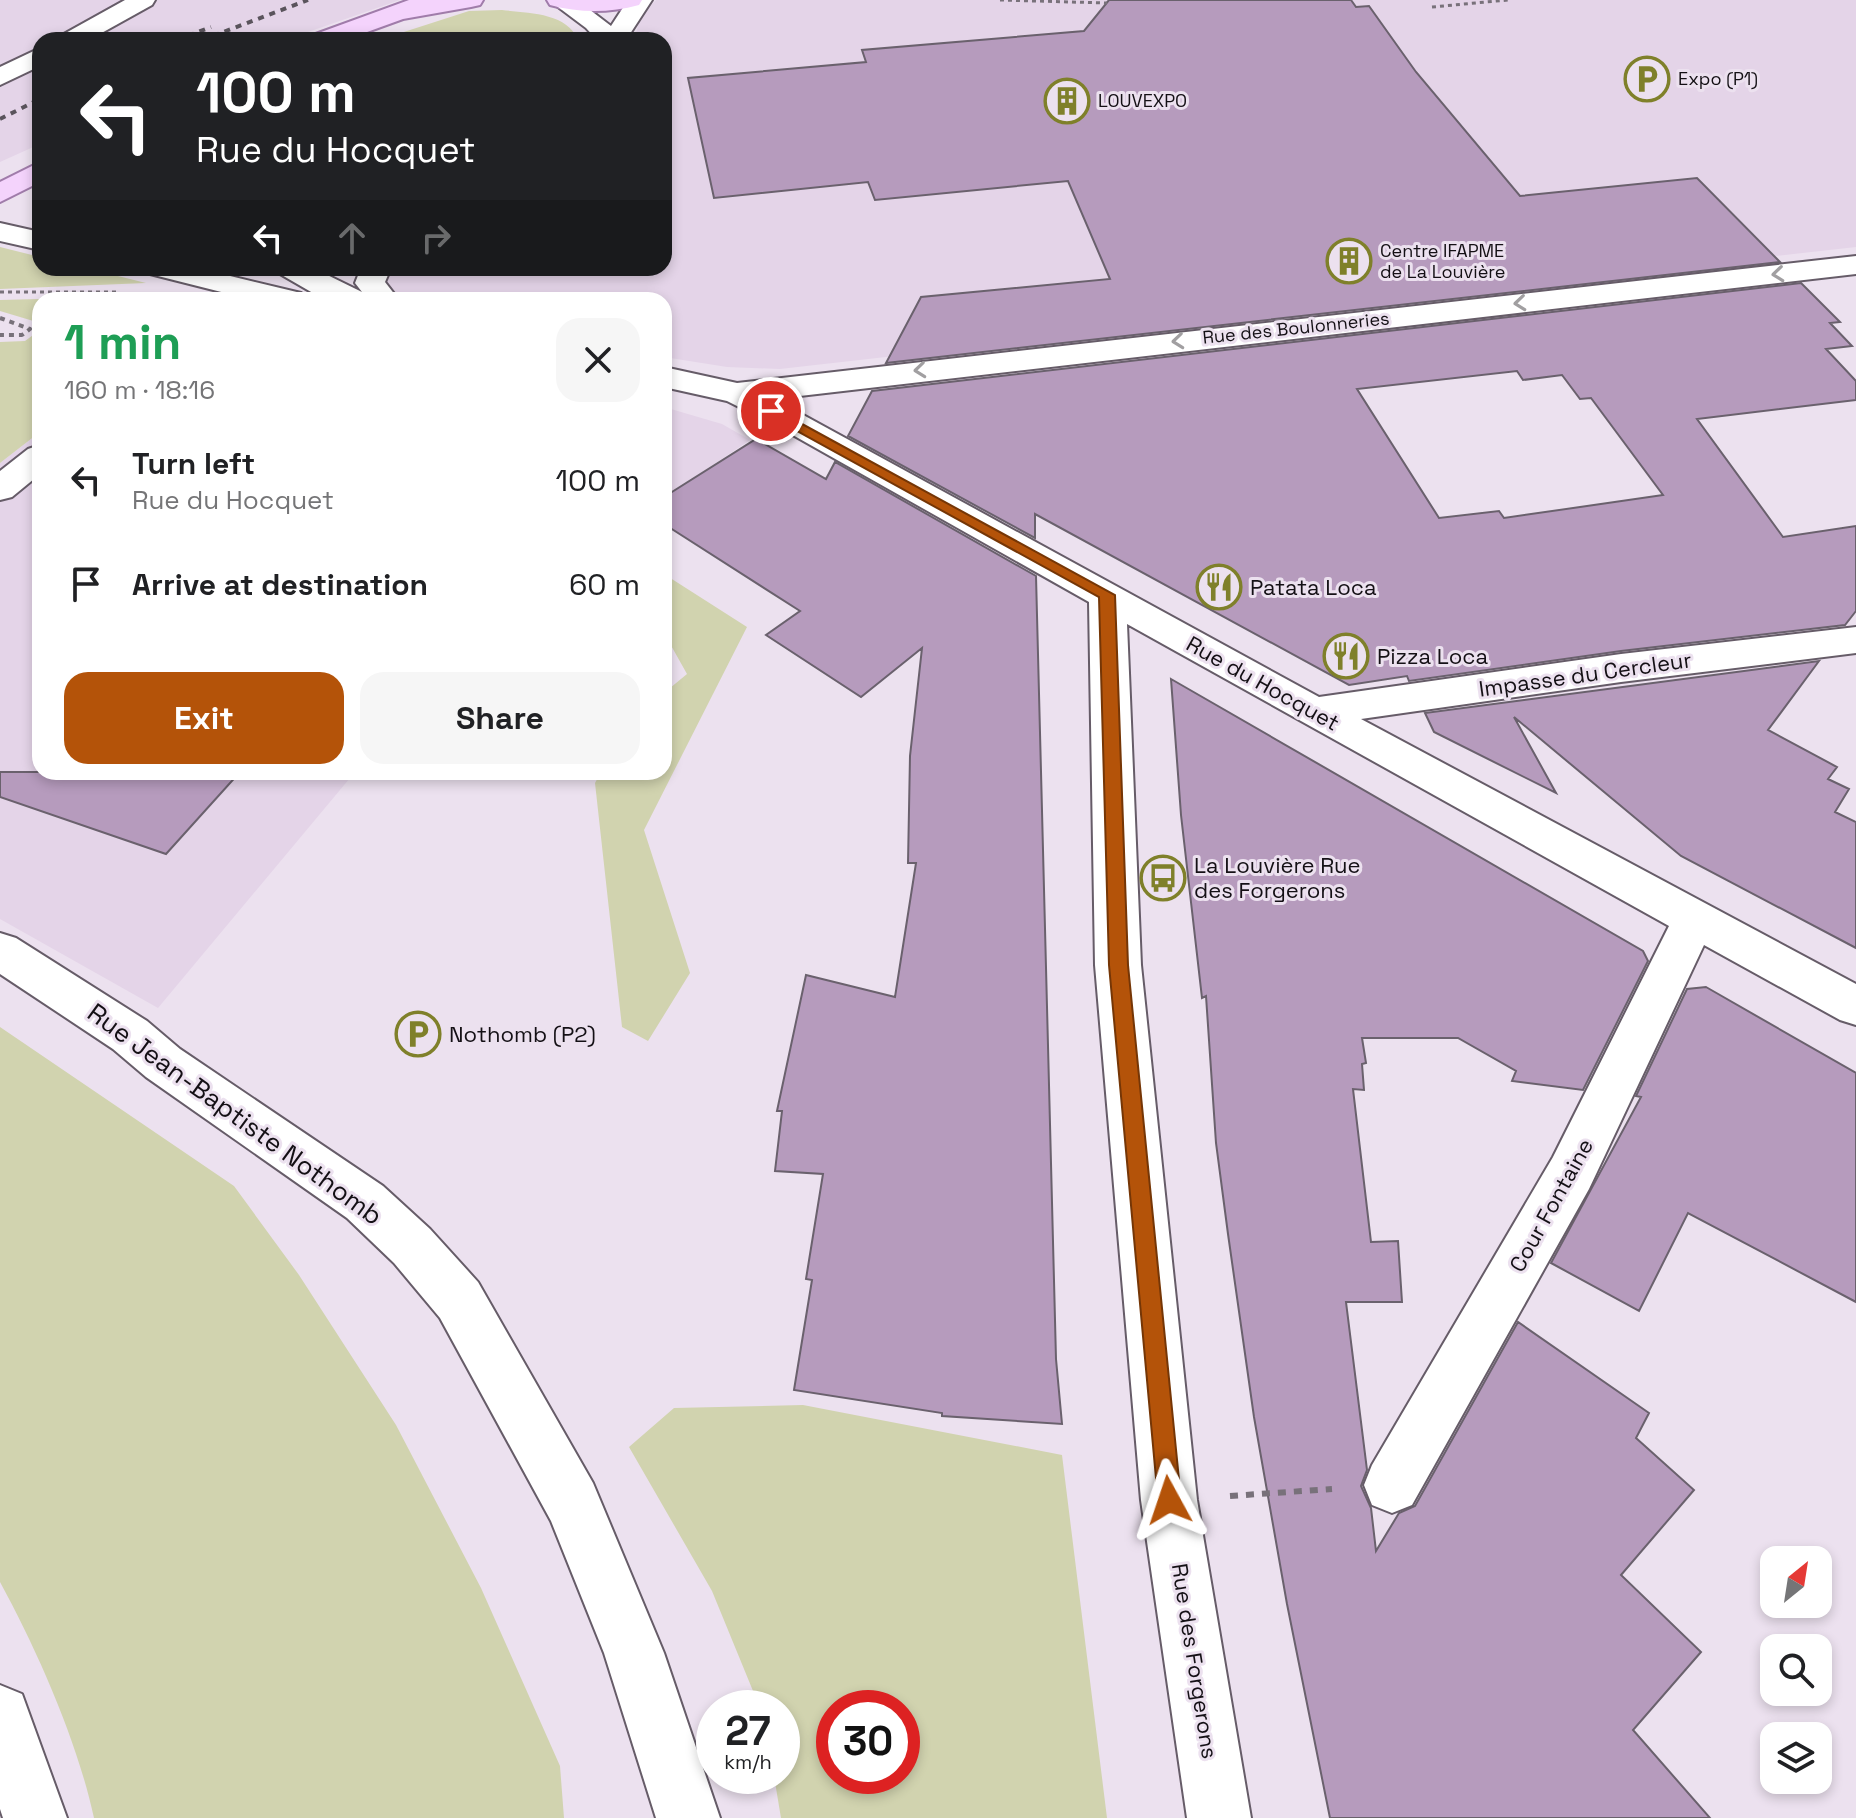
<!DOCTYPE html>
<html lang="en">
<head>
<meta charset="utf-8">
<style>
  :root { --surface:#fff; --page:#f6f6f6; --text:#202124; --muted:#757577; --accent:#b45309 }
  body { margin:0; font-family:"Space Grotesk",sans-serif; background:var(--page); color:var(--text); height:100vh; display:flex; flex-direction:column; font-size:30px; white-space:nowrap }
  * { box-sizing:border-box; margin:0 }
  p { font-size:26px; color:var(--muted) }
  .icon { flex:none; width:44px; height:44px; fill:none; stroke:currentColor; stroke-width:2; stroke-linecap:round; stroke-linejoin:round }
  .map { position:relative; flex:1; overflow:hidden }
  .drawer { position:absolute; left:32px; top:292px; width:640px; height:488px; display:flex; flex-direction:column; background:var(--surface); border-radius:24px; box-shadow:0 4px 12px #0003 }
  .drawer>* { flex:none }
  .top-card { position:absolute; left:32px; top:32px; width:640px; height:244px; border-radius:24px; box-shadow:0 4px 12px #0003; background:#202124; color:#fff; overflow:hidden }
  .needle { width:52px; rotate:30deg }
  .tools { position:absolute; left:1760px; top:1546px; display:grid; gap:16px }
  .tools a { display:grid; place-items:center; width:72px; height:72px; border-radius:16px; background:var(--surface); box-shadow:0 4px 12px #0003; font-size:40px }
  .speed { position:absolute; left:696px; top:1690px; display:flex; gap:16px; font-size:40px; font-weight:700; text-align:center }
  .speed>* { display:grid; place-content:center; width:104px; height:104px; border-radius:50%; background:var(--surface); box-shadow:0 4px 12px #0003; line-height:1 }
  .speed small { font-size:20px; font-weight:400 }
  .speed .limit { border:12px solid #d22; background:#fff; color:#111 }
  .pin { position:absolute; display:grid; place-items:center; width:68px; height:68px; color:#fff; margin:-34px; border:4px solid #fff; border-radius:50%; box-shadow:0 2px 8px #0007 }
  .me { position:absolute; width:88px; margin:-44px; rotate:355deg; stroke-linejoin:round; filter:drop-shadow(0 0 6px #0008) }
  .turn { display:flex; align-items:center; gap:28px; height:168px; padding:0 32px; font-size:36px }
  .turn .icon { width:104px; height:104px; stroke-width:2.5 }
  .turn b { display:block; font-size:56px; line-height:68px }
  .lanes { display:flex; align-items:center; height:76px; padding:0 32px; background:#0003; justify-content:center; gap:40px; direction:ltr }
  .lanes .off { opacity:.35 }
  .round { display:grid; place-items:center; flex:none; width:84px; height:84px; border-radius:24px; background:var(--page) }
  .head { display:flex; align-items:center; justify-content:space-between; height:136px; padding:0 32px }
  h1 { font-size:48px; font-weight:700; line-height:60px; color:#1e9e55 }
  .action { display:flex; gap:16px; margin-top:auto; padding:16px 32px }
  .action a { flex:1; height:92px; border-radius:24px; background:var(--accent); color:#fff; font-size:32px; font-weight:700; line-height:92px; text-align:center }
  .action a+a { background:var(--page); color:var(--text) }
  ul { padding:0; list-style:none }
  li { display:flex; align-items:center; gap:24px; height:104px; padding:0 32px }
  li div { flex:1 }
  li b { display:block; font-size:30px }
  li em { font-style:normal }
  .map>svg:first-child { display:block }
  .built { fill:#e4d4e8 }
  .green { fill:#d1d3af; fill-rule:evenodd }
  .building { fill:#b69bbd; stroke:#6a616d; stroke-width:2; fill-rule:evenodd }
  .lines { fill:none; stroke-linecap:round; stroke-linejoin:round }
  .minor-casing { stroke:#665c68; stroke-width:4 }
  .major-casing { stroke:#a07caa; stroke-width:4 }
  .path-far2 { stroke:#78717a; stroke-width:3; stroke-dasharray:4 4; stroke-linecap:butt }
  .path-far1 { stroke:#78717a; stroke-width:4; stroke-dasharray:5 5; stroke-linecap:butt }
  .path { stroke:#78717a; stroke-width:6; stroke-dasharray:8 8; stroke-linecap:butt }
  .minor { fill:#fff; fill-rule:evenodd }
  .major { fill:#f4d3fc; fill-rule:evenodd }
  .rail { stroke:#5a545c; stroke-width:4; stroke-dasharray:6 6; stroke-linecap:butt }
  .oneway { stroke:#a19fa1 }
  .route { fill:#b45309; stroke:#753606; stroke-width:2 }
  .labels { text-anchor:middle; stroke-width:6; stroke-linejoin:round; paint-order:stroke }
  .far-poi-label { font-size:18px; fill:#141015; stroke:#ece1ef; text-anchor:start }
  .far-street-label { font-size:18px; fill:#141015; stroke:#ece1ef }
  .poi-label { font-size:22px; fill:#141015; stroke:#ece1ef; text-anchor:start }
  .street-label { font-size:22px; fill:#141015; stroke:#ece1ef }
  .near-street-label { font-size:26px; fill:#141015; stroke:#ece1ef }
</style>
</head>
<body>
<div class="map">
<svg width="1856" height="1818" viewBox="0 0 1856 1818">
  <rect width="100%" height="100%" fill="#ece1ef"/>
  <path class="built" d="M0 0H400L285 40H40V144L0 162Z
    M656 0H1856V247L780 369 727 367 664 357V300H400L384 281 393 268H664V40H634L641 15Z
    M664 407 722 424 750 440 664 498Z
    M40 432V772H355L158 1008 0 919V463Z"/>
  <path class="green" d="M502 10C527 13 567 12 578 40H379L469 11Z
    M0 247 40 257V268H86L146 283 0 289Z
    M155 296 165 300H40V323L0 311V300Z
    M40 330V432L0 463V342L25 341Z
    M664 574 747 627 644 830 690 973 648 1041 622 1027 595 783 601 772H664V693L687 674 664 633Z
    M0 1027 234 1186 299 1275 396 1425 481 1588 560 1766 564 1818H94C77 1740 38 1652 0 1582Z
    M803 1405 1062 1455 1107 1818H781L774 1776H782V1708H760L712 1591 629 1447 674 1408ZM834 1708H902V1776H834Z"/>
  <path class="building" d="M1109 0H1351L1356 7 1369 6 1416 72 1520 196 1697 178 1780 262 886 363 921 297 1110 279 1068 181 875 200 868 182 714 198 688 78 866 62 862 50 1084 31Z
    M1801 283 1840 322 1830 323 1852 346 1826 349 1856 381V400L1697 419 1783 537 1856 526V611L1845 625 1621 651 1409 681 1407 676 1349 685 1035 514V538L848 436 872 391ZM1517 371 1523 380 1562 375 1580 399 1591 398 1663 495 1504 518 1499 511 1439 518 1357 389Z
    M756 439 826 479 835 462 1036 576 1056 1359 1062 1424 942 1416V1413L794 1390 812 1280 806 1279 823 1174 775 1171 782 1111H777L806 975 895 997 916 863H908L910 756 922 648 861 697 766 635 800 611 664 524V497Z
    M1819 661 1768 730 1837 767 1828 779 1849 789 1835 812 1856 822V948L1681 856 1514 717 1556 793 1434 732 1425 713Z
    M1171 679 1643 951 1648 961 1583 1090 1512 1081 1516 1071 1458 1038H1362L1366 1063 1362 1064 1364 1090 1353 1089 1371 1242 1398 1241 1402 1302H1346L1367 1470 1361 1486 1371 1508 1376 1551 1399 1513 1415 1506 1518 1322 1649 1413 1636 1438 1694 1490 1621 1575 1701 1652 1633 1730 1710 1818H1330L1287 1604 1254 1417 1228 1234 1216 1143 1206 996 1202 998 1181 815Z
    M0 772H240L166 854 0 797Z
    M1706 987 1856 1073V1302L1688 1213 1639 1311 1551 1263 1641 1097 1636 1096 1687 989Z"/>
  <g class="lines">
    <g class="minor-casing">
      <path id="minor" d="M125 0H155L152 5 89 40H59L62 35Z
        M577 0 611 26 628 0H652L626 40H597L586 28 550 1Z
        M40 48V66L0 85V67Z
        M0 223 40 232V250L0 241Z
        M1856 256V274L774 399 1319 697 1621 654 1856 627V653L1621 682 1361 719 1856 984V1025L1840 1020 1704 945 1589 1189 1412 1505 1392 1513 1372 1505 1364 1485 1372 1465 1553 1157 1669 926 1127 624 1141 965 1197 1500 1251 1818H1187L1141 1500 1095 965 1089 602 775 425 727 401 664 387V367L737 383Z
        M146 268H197L301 293 305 300H253L150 274Z
        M276 268H313L362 292 355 283 361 268H391L385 282 399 300H325L280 274Z
        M40 445V474L12 497 0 500V471L28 449Z
        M0 933 16 938 147 1021 180 1049 383 1186 430 1229 478 1282 593 1483 664 1653 720 1818H656L604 1653 551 1521 440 1318 394 1263 347 1218 146 1077 113 1049 0 974Z
        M0 1685 22 1694 67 1818H3L0 1809Z"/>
    </g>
    <g class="major-casing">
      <path id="major" d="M409 0H483L480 5 471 7 403 19 345 40H310L313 35Z
        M547 0H642L639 5C609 13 580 13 550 5Z
        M40 162V182L0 202V182Z"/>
    </g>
    <path class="path-far2" d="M1000 0 1107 3
      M1432 7 1508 0
      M88 268 112 273
      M0 292H119"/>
    <path class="path-far1" d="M0 318 30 329 22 335H0"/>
    <path class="path" d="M1230 1496 1332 1489"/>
    <use href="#minor" class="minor"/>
    <use href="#major" class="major"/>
    <path class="rail" d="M177 40 211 27
      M202 40 308 0
      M0 119 40 99"/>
  </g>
  <defs><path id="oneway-chevron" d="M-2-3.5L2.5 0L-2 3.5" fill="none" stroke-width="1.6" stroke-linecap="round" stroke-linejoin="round" transform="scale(2)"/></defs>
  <g class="oneway">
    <use href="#oneway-chevron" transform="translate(1778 274) rotate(174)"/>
    <use href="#oneway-chevron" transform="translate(1520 303) rotate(174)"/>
    <use href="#oneway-chevron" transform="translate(1178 341) rotate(174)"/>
    <use href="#oneway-chevron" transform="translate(920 370) rotate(174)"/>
  </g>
  <path class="route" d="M771 407 1115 595 1128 965 1181 1500 1178 1508 1169 1511 1161 1508 1158 1500 1109 965 1099 597 766 414V408Z"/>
  <defs>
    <g id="parking-ring" transform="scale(2.3)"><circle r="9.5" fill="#ece1ef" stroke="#7f802a" stroke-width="1.5"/><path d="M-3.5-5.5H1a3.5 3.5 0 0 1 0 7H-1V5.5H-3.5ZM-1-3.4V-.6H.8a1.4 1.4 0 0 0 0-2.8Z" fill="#7f802a"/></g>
    <g id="building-ring" transform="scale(2.3)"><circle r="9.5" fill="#ece1ef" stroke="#7f802a" stroke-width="1.5"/><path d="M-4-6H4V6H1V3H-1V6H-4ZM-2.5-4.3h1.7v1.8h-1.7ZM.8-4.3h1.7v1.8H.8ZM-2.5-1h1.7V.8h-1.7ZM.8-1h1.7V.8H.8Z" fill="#7f802a"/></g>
    <g id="restaurant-ring" transform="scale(2.3)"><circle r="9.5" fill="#ece1ef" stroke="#7f802a" stroke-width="1.5"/><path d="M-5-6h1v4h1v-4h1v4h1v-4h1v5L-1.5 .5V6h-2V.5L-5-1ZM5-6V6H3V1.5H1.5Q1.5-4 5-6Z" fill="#7f802a"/></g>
    <g id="bus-ring" transform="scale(2.3)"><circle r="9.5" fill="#ece1ef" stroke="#7f802a" stroke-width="1.5"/><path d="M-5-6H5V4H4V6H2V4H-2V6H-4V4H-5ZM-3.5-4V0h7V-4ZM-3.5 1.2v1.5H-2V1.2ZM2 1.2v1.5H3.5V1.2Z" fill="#7f802a"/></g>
  </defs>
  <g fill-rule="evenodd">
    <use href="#parking-ring" x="1647" y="79"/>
    <use href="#building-ring" x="1067" y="101"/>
    <use href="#building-ring" x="1349" y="261"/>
    <use href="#restaurant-ring" x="1219" y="587"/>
    <use href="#restaurant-ring" x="1346" y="656"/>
    <use href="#bus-ring" x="1163" y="878"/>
    <use href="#parking-ring" x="418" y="1034"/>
  </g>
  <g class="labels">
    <g class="far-poi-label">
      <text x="1678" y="85">Expo (P1)</text>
      <text x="1098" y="107">LOUVEXPO</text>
      <text x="1380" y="257">Centre IFAPME<tspan x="1380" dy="21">de La Louvière</tspan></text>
    </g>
    <g class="far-street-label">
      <text transform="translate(1296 328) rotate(-6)" y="6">Rue des Boulonneries</text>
    </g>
    <g class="poi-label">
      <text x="1250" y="595">Patata Loca</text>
      <text x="1377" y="664">Pizza Loca</text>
      <text x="1194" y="873">La Louvière Rue<tspan x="1194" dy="25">des Forgerons</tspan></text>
      <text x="449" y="1042">Nothomb (P2)</text>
    </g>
    <g class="street-label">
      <text transform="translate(1585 674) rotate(-8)" y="8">Impasse du Cercleur</text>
      <text transform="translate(1263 683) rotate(29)" y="8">Rue du Hocquet</text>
      <text transform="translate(1551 1205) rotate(-61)" y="8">Cour Fontaine</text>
      <text transform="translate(1195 1661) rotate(81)" y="8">Rue des Forgerons</text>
    </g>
    <g class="near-street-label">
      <text transform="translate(235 1114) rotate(36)" y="9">Rue Jean-Baptiste Nothomb</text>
    </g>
  </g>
</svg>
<div class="tools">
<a><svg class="needle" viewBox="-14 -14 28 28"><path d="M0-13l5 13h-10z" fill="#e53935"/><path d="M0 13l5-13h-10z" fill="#757577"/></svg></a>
<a><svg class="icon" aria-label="search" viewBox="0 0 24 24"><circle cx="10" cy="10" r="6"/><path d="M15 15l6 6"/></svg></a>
<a><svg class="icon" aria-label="layers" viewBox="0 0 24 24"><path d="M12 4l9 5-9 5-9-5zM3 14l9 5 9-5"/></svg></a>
</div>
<div class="speed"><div>27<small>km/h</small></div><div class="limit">30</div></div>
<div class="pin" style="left:771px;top:411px;background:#d93025"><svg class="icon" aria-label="arrive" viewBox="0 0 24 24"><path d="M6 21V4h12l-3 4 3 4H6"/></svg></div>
<svg class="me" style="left:1169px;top:1500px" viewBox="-20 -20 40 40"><path d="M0-17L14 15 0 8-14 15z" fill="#b45309" stroke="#fff" stroke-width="4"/></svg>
<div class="top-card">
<div class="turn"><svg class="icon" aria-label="left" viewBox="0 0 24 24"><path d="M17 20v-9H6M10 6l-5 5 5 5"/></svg><div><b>100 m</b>Rue du Hocquet</div></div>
<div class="lanes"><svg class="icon" aria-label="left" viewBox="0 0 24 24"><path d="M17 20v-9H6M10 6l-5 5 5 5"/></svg><svg class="icon off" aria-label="ahead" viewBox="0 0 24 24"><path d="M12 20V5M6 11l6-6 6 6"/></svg><svg class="icon off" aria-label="right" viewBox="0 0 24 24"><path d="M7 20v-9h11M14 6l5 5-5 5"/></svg></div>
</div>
<section class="drawer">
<div class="head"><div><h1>1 min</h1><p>160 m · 18:16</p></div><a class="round"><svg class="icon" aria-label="close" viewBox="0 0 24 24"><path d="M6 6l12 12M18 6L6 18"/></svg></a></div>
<ul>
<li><svg class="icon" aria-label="left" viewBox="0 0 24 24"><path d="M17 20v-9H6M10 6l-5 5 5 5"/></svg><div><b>Turn left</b><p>Rue du Hocquet</p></div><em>100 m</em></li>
<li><svg class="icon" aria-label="arrive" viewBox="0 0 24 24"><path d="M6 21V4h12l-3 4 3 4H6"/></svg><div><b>Arrive at destination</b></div><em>60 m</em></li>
</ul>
<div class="action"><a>Exit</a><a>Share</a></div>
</section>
</div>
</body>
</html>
